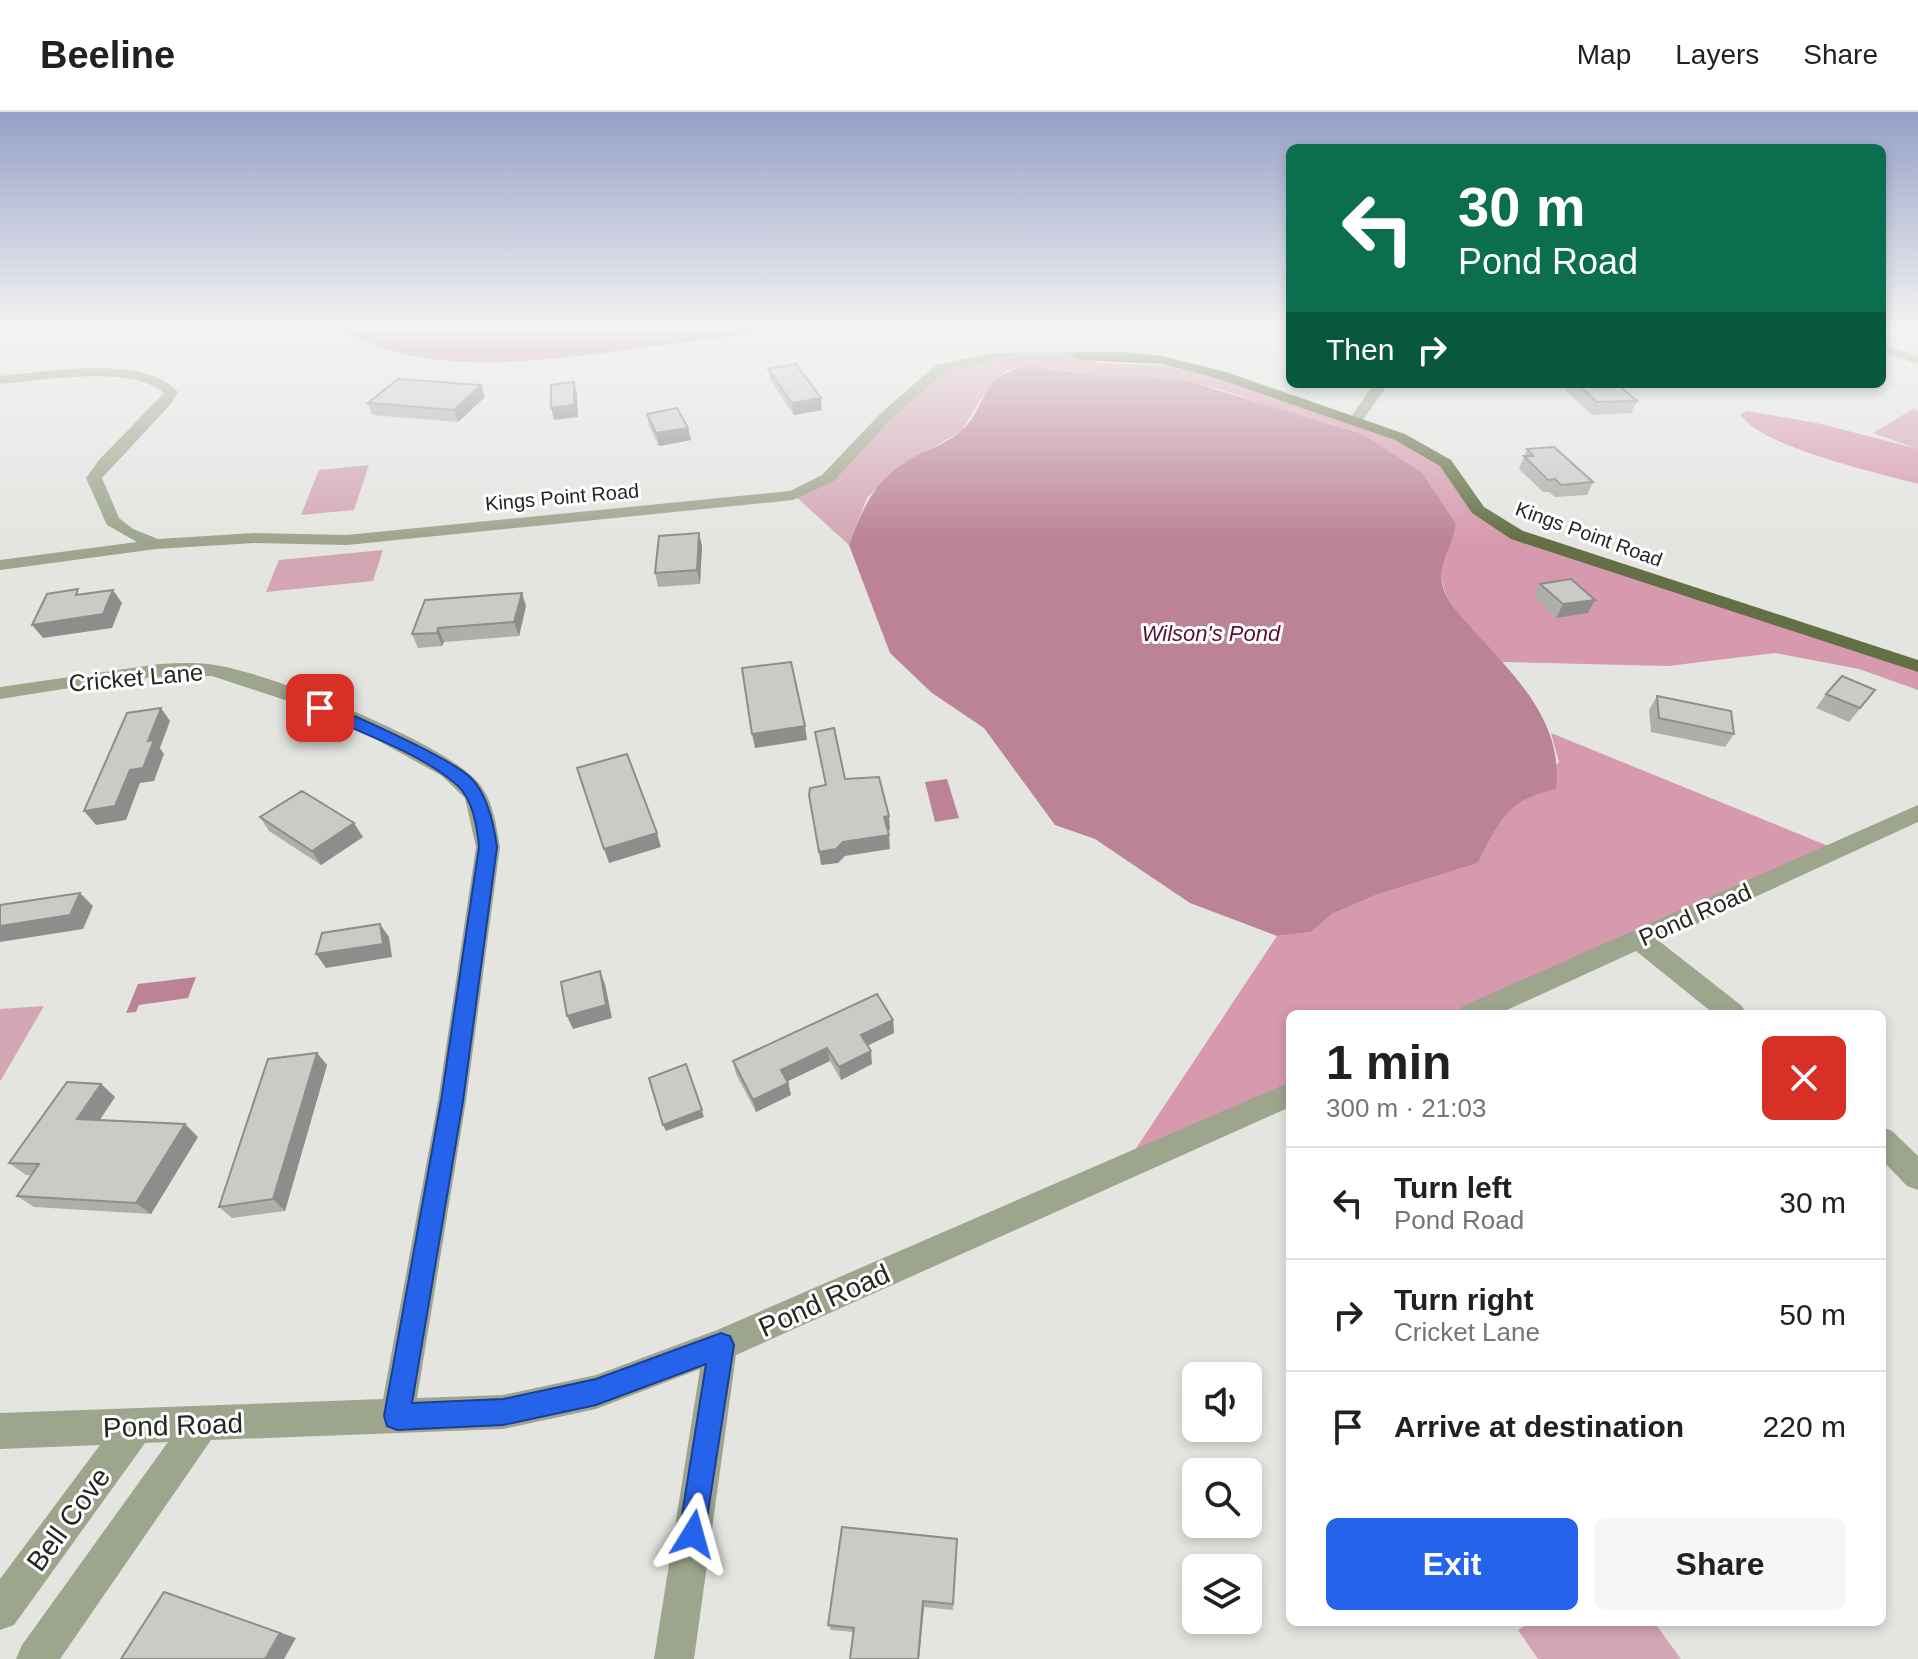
<!DOCTYPE html>
<html lang="en">
<head>
<meta charset="utf-8">
<style>
  :root { --surface:#fff; --page:#f6f6f6; --text:#202124; --muted:#757577; --line:#e0e0e0; --accent:#2563eb }
  body { margin:0; font-family:Helvetica,sans-serif; background:var(--page); color:var(--text); height:100vh; display:flex; flex-direction:column; font-size:30px; white-space:nowrap }
  * { box-sizing:border-box; margin:0 }
  p { font-size:26px; color:var(--muted) }
  .icon { flex:none; width:44px; height:44px; fill:none; stroke:currentColor; stroke-width:2; stroke-linecap:round; stroke-linejoin:round }
  .map { position:relative; flex:1; overflow:hidden }
  .details { position:absolute; left:1286px; top:898px; width:600px; height:616px; display:flex; flex-direction:column; background:var(--surface); border-radius:12px; box-shadow:0 4px 12px #0003 }
  .details>* { flex:none }
  .banner { position:absolute; left:1286px; top:32px; width:600px; height:244px; border-radius:12px; box-shadow:0 4px 12px #0003; background:#0b6e4f; color:#fff; overflow:hidden }
  .controls { position:absolute; left:1182px; top:1250px; display:grid; gap:16px }
  .controls a { display:grid; place-items:center; width:80px; height:80px; border-radius:12px; background:var(--surface); box-shadow:0 4px 12px #0003; font-size:40px }
  .pin { position:absolute; display:grid; place-items:center; width:68px; height:68px; color:#fff; margin:-34px; border-radius:16px; box-shadow:0 4px 12px #0006 }
  .me { position:absolute; width:88px; margin:-44px; rotate:8deg; stroke-linejoin:round; filter:drop-shadow(0 0 6px #0008) }
  .turn { display:flex; align-items:center; gap:28px; height:168px; padding:0 40px; font-size:36px }
  .turn .icon { width:104px; height:104px; stroke-width:2.5 }
  .turn b { display:block; font-size:56px; line-height:68px }
  .then { display:flex; align-items:center; height:76px; padding:0 40px; background:#0003; gap:16px; font-size:30px }
  .round { display:grid; place-items:center; flex:none; width:84px; height:84px; border-radius:12px; background:var(--page) }
  .head { display:flex; align-items:center; justify-content:space-between; height:136px; padding:0 40px }
  h1 { font-size:48px; font-weight:700; line-height:60px }
  .button { display:flex; gap:16px; margin-top:auto; padding:16px 40px }
  .button a { flex:1; height:92px; border-radius:12px; background:var(--accent); color:#fff; font-size:32px; font-weight:700; line-height:92px; text-align:center }
  .button a+a { background:var(--page); color:var(--text) }
  ul { padding:0; list-style:none }
  li { display:flex; align-items:center; gap:24px; height:112px; padding:0 40px; border-top:2px solid var(--line) }
  li div { flex:1 }
  li b { display:block; font-size:30px }
  li em { font-style:normal }
  header { display:flex; align-items:center; gap:48px; box-sizing:border-box; height:112px; padding:0 40px; background:var(--surface); border-bottom:2px solid var(--line) }
  header strong { font-size:38px }
  nav { display:flex; gap:44px; margin-inline-start:auto; font-size:28px }
  .map>svg:first-child { display:block }
  .green { fill:#d4a6b4 }
  .forest { fill:#d699ad }
  .water { fill:#bc8295 }
  .lines { fill:none; stroke-linecap:round; stroke-linejoin:round }
  .minor { fill:#9da58d; fill-rule:evenodd }
  .major { fill:#636f44; fill-rule:evenodd }
  .wall { fill:#aeafab }
  .shaded-wall { fill:#8d8e8b }
  .building { fill:#cacbc7; stroke:#8d8e8b; stroke-width:2 }
  .route { fill:#2563eb; stroke:#184099; stroke-width:2 }
  .labels { text-anchor:middle; stroke-width:6; stroke-linejoin:round; paint-order:stroke }
  .far-street-label { font-size:20px; fill:#262725; stroke:#fff }
  .far-water-label { font-size:22px; font-style:italic; fill:#571031; stroke:#fff }
  .street-label { font-size:24px; fill:#262725; stroke:#fff }
  .near-street-label { font-size:28px; fill:#262725; stroke:#fff }
</style>
</head>
<body>
<header>
<strong>Beeline</strong>
<nav><a>Map</a><a>Layers</a><a>Share</a></nav>
</header>
<div class="map">
<svg width="1918" height="1547" viewBox="0 0 1918 1547">
  <rect width="100%" height="100%" fill="#e4e5e1"/>
  <path class="green" d="M993 245 1006 258 979 289 962 319 901 353 867 386 849 433 794 383 816 374 931 262Z
    M1913 297 1918 299V337L1873 321Z
    M369 353 354 398 301 403 319 358Z
    M383 438 373 469 266 480 279 448Z
    M44 894 1 968H0V897Z
    M1531 1510H1654L1681 1547H1538L1518 1518Z"/>
  <path class="forest" d="M1080 244 1098 251 1185 254 1221 263 1433 342 1500 414 1918 554V578L1859 557 1775 541 1668 554 1502 550C1480 525 1435 491 1442 453 1445 439 1453 427 1456 412L1442 395 1431 374C1355 336 1279 290 1195 271 1165 264 1134 269 1103 265 1070 260 1040 251 1006 258L993 245Z
    M1748 299 1821 312 1918 337V372C1878 361 1760 335 1740 302Z
    M1551 621 1838 738 1472 902H1290V982L1123 1056 1277 824 1311 820 1332 802 1376 783 1478 751 1505 700 1530 683 1559 650Z"/>
  <path class="water" d="M332 213H816C760 221 704 228 647 235 547 248 423 270 332 213Z
    M1027 254 1106 265H1147L1192 270 1364 323 1422 361 1456 412C1453 432 1438 452 1442 472 1446 490 1461 504 1473 518 1515 564 1564 610 1556 677 1504 689 1502 707 1478 751L1376 783 1332 802 1311 820 1277 824 1190 791 1095 727 1055 713 984 616 932 581 890 541 849 433C861 401 872 373 901 353 919 340 943 334 960 320 988 297 977 264 1027 254Z
    M947 667 959 706 935 710 925 670Z
    M196 865 188 886 139 893 136 900 126 901 138 872Z"/>
  <g class="lines">
    <path class="minor" d="M1882 232 1918 244V252L1882 240Z
      M1080 240 1085 241V247L993 249 946 259 891 307 834 369 793 388 347 433 254 431 156 437 0 458V448L137 430 107 413 86 366 99 348 164 281C130 252 42 269 0 272V264C46 260 145 242 178 280L171 292 102 366 119 406 133 417 158 427 254 421 347 423 790 379 822 363 881 301 936 253 993 241Z
      M1374 272H1388L1360 312H1350L1348 309Z
      M160 552C178 551 197 550 215 553 273 562 435 627 475 667 493 685 496 712 500 735L466 989 417 1286 503 1283 596 1263 717 1218 1290 970V995L736 1243 694 1547H654L700 1257 596 1297 503 1317 211 1328 60 1547H16L22 1533 168 1330 145 1331 14 1513 0 1518V1467L100 1333 0 1337V1301L383 1287 438 989 476 735 465 686 442 664 377 628 297 592 212 564 133 566 0 587V575Z
      M1918 693V710L1659 829 1742 894 1746 902H1714L1636 839 1498 902H1459L1463 894Z
      M1882 1015 1892 1019 1918 1044V1078L1907 1074 1882 1048Z"/>
    <path class="major" d="M1127 240 1163 244 1226 260 1405 322 1451 348 1484 395 1523 419 1918 548V560L1511 427 1472 401 1440 354 1395 328 1216 266 1163 252 1080 248 1073 244 1080 240Z"/>
  </g>
  <path class="wall" d="M768 257 822 298 794 303 770 268Z
    M1567 272H1617L1637 289 1631 301 1592 303 1565 278Z
    M481 273 485 285 458 310 372 303 368 291Z
    M647 302 688 316 691 328 659 334 649 314Z
    M1527 337 1593 370 1587 383 1555 385 1549 380H1543L1519 357Z
    M702 434 700 472 658 475 655 461Z
    M1540 472 1595 488 1588 501 1556 506 1534 485Z
    M526 494 519 524 444 530 442 534 418 536 412 522Z
    M1875 578 1849 610 1816 596 1826 582Z
    M1657 584 1734 622 1725 635 1651 620 1649 598Z
    M260 705 363 725 321 753 269 719Z
    M893 908 894 921 867 934 872 952 841 968 830 949 788 969 791 983 756 1000 736 962 733 949Z
    M317 941 327 953 285 1099 232 1106 219 1095Z
    M101 972 115 985 100 1008 185 1012 198 1025 151 1102 34 1095 17 1084 32 1063H26L9 1051Z
    M957 1434 953 1498 924 1495 919 1547H850L853 1520 831 1518 828 1513Z"/>
  <path class="shaded-wall" d="M574 270 577 282 578 305 554 308 551 296Z
    M481 273 485 285 458 310 454 298Z
    M821 286 822 298 794 303 792 291Z
    M688 316 691 328 659 334 656 321Z
    M699 421 702 434 700 472 697 458Z
    M113 478 122 491 112 516 43 526 32 513Z
    M522 481 526 494 519 524 514 510Z
    M1595 488 1588 501 1556 506 1563 492Z
    M438 516 444 530 442 534 437 521Z
    M161 596 170 609 160 636 164 642 154 669 140 671 126 708 96 713 84 699 130 658 148 629Z
    M805 614 807 628 755 636 752 622Z
    M889 704 890 718 885 719 884 705Z
    M354 711 363 725 321 753 312 739Z
    M657 721 661 735 609 751 604 737Z
    M889 723 890 737 845 744 838 751 821 753 819 740 843 730Z
    M80 781 93 794 83 817 0 830V814Z
    M380 812 389 825 392 845 326 856 316 842Z
    M600 859 605 872 612 906 573 917 567 904Z
    M893 908 894 921 862 936 861 923Z
    M827 936 830 949 784 971 781 958Z
    M871 939 872 952 841 968 839 955Z
    M317 941 327 953 285 1099 273 1087Z
    M686 952 704 1005 666 1019 663 1013Z
    M788 971 791 983 756 1000 753 988Z
    M101 972 115 985 92 1019 77 1007Z
    M185 1012 198 1025 151 1102 136 1091Z
    M164 1480 182 1486 296 1526 284 1547H265Z
    M923 1489 924 1495 919 1547H918Z"/>
  <path class="building" d="M796 252 821 286 792 291 768 257Z
    M398 267 481 273 454 298 368 291Z
    M574 270V293L551 296V273Z
    M1577 272H1617L1637 289 1597 290Z
    M677 296 688 316 656 321 647 302Z
    M1554 335 1593 370 1561 373 1555 367 1548 368 1524 344H1533L1527 337Z
    M699 421 697 458 655 461 659 424Z
    M1571 467 1595 488 1563 492 1540 472Z
    M78 477 76 483 113 478 103 502 32 513 47 482Z
    M522 481 514 510 438 516 437 521 412 522 425 488Z
    M791 550 805 614 752 622 742 556Z
    M1842 564 1875 578 1860 596 1826 582Z
    M1657 584 1731 599 1734 622 1659 606Z
    M161 596 148 629 154 628 143 656 130 658 115 694 84 699 127 601Z
    M834 616 845 667 879 665 889 704 884 705 889 723 843 730 836 737 819 740 809 683 810 676 826 673 815 620Z
    M627 642 657 721 604 737 577 656Z
    M302 679 354 711 312 739 260 705Z
    M80 781 70 803 0 814V793Z
    M380 812 383 832 316 842 322 821Z
    M600 859 606 893 567 904 561 870Z
    M877 882 893 908 861 923 871 939 839 955 827 936 781 958 788 971 753 988 733 949Z
    M317 941 273 1087 219 1095 268 947Z
    M686 952 702 998 663 1013 649 966Z
    M67 970 101 972 77 1007 185 1012 136 1091 17 1084 39 1052 9 1051Z
    M842 1415 957 1427 953 1492 923 1489 918 1547H850L854 1516 828 1513Z
    M164 1480 280 1521 265 1547H121Z"/>
  <linearGradient id="sky" x2="0" y2="1"><stop stop-color="#96a0c7"/><stop offset="0.5" stop-color="#f3f3f2"/><stop offset="1" stop-color="#f3f3f2" stop-opacity="0"/></linearGradient>
  <rect width="1918" height="430" fill="url(#sky)"/>
  <path class="route" d="M320 591C347 599 452 647 471 666 488 683 494 713 497 735L463 989 412 1291 503 1287 596 1267 721 1221 730 1224 734 1233 703 1432 693 1436 683 1432 679 1422 706 1252 596 1293 503 1313 397 1318 387 1314 384 1304 441 989 479 735C477 715 473 687 457 673 421 641 358 620 314 599L312 596Z"/>
  <g class="labels">
    <g class="far-street-label">
      <text transform="translate(562 385) rotate(-5)" y="7">Kings Point Road</text>
      <text transform="translate(1589 422) rotate(20)" y="7">Kings Point Road</text>
    </g>
    <g class="far-water-label">
      <text x="1211" y="529">Wilson's Pond</text>
    </g>
    <g class="street-label">
      <text transform="translate(136 566) rotate(-5)" y="8">Cricket Lane</text>
      <text transform="translate(1695 803) rotate(-24)" y="8">Pond Road</text>
    </g>
    <g class="near-street-label">
      <text transform="translate(824 1188) rotate(-24)" y="10">Pond Road</text>
      <text transform="translate(173 1313) rotate(-2)" y="10">Pond Road</text>
      <text transform="translate(68 1407) rotate(-54)" y="10">Bell Cove</text>
    </g>
  </g>
</svg>
<div class="controls">
<a><svg class="icon" aria-label="sound" viewBox="0 0 24 24"><path d="M4 9h4l5-4v14l-5-4H4zM17 9q2 3 0 6"/></svg></a>
<a><svg class="icon" aria-label="search" viewBox="0 0 24 24"><circle cx="10" cy="10" r="6"/><path d="M15 15l6 6"/></svg></a>
<a><svg class="icon" aria-label="layers" viewBox="0 0 24 24"><path d="M12 4l9 5-9 5-9-5zM3 14l9 5 9-5"/></svg></a>
</div>
<div class="pin" style="left:320px;top:596px;background:#d93025"><svg class="icon" aria-label="arrive" viewBox="0 0 24 24"><path d="M6 21V4h12l-3 4 3 4H6"/></svg></div>
<svg class="me" style="left:693px;top:1422px" viewBox="-20 -20 40 40"><path d="M0-17L14 15 0 8-14 15z" fill="#2563eb" stroke="#fff" stroke-width="4"/></svg>
<div class="banner">
<div class="turn"><svg class="icon" aria-label="left" viewBox="0 0 24 24"><path d="M17 20v-9H6M10 6l-5 5 5 5"/></svg><div><b>30 m</b>Pond Road</div></div>
<div class="then">Then<svg class="icon" aria-label="right" viewBox="0 0 24 24"><path d="M7 20v-9h11M14 6l5 5-5 5"/></svg></div>
</div>
<section class="details">
<div class="head"><div><h1>1 min</h1><p>300 m · 21:03</p></div><a class="round" style="background:#d93025;color:#fff"><svg class="icon" aria-label="close" viewBox="0 0 24 24"><path d="M6 6l12 12M18 6L6 18"/></svg></a></div>
<ul>
<li><svg class="icon" aria-label="left" viewBox="0 0 24 24"><path d="M17 20v-9H6M10 6l-5 5 5 5"/></svg><div><b>Turn left</b><p>Pond Road</p></div><em>30 m</em></li>
<li><svg class="icon" aria-label="right" viewBox="0 0 24 24"><path d="M7 20v-9h11M14 6l5 5-5 5"/></svg><div><b>Turn right</b><p>Cricket Lane</p></div><em>50 m</em></li>
<li><svg class="icon" aria-label="arrive" viewBox="0 0 24 24"><path d="M6 21V4h12l-3 4 3 4H6"/></svg><div><b>Arrive at destination</b></div><em>220 m</em></li>
</ul>
<div class="button"><a>Exit</a><a>Share</a></div>
</section>
</div>
</body>
</html>
